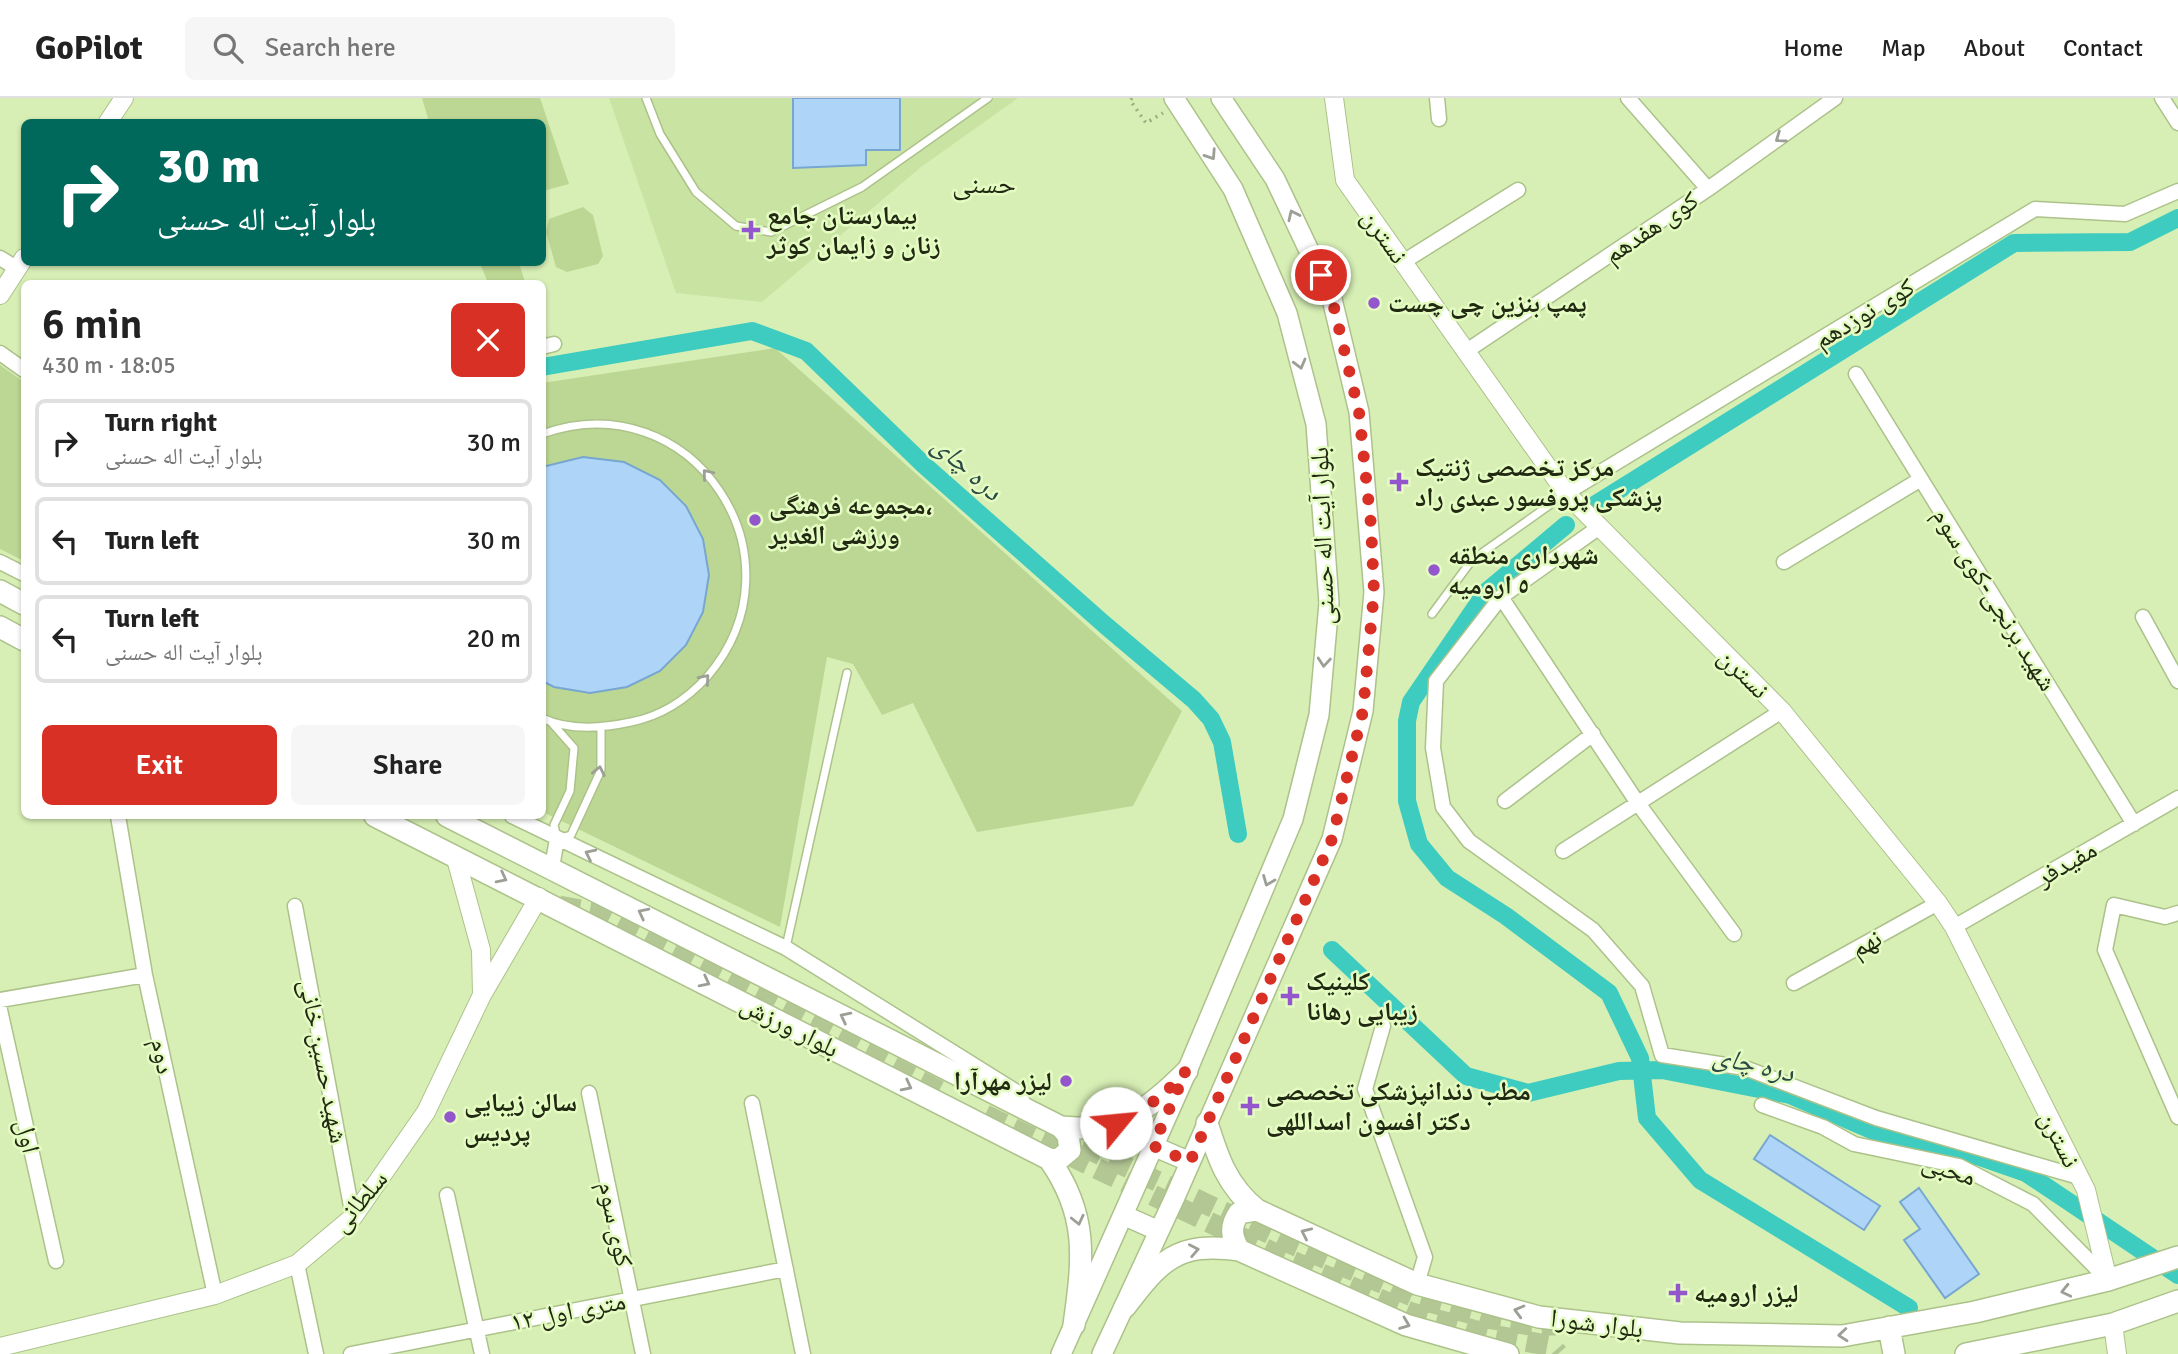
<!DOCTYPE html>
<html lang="en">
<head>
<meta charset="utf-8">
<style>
  :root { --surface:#fff; --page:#f6f6f6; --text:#222; --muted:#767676; --line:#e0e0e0; --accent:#d93025 }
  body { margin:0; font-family:Signika,"Noto Naskh Arabic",sans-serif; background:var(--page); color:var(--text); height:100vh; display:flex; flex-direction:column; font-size:26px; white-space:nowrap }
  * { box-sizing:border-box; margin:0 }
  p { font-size:23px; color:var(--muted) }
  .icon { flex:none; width:38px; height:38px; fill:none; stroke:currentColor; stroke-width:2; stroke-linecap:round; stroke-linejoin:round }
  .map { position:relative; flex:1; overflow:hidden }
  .sheet { position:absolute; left:21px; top:182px; width:525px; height:539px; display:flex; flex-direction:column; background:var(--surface); border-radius:10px; box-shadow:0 2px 5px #0004 }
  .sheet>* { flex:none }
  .guide { position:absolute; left:21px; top:21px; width:525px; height:147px; border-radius:10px; box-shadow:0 2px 5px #0004; background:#00695c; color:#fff; overflow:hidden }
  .pin { position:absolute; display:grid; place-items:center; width:60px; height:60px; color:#fff; margin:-30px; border:4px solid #fff; border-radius:50%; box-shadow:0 2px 7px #0007 }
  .me { position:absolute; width:77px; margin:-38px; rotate:62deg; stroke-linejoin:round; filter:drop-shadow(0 0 5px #0008) }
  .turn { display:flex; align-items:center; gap:24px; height:147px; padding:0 21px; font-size:32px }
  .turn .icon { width:91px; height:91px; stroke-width:2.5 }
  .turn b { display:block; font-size:49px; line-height:60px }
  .round { display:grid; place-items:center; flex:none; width:74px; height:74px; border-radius:10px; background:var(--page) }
  .head { display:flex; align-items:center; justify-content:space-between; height:119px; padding:0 21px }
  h1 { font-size:42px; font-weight:600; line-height:52px }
  .action { display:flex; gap:14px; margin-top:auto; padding:14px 21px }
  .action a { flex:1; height:80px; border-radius:10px; background:var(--accent); color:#fff; font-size:28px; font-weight:600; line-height:80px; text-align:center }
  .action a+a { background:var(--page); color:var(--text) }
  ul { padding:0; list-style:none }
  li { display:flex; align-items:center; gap:21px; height:88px; margin:0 14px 10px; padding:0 7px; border:4px solid var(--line); border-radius:10px }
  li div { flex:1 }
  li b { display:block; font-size:26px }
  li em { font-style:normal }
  header { display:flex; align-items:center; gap:42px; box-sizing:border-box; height:98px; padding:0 35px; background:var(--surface); border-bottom:2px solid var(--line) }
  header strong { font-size:33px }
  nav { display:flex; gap:38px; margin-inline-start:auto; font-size:24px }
  .search { width:490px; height:63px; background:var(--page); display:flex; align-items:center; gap:18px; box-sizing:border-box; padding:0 24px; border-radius:10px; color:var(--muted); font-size:26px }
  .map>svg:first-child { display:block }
  .built { fill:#c9e3a2 }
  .green { fill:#bcd793 }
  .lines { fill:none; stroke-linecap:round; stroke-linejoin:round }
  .canal { stroke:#3dccbf; stroke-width:18 }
  .building { fill:#aed5f8; stroke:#77a6d0; stroke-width:2 }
  .primary-tunnel { stroke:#b3c795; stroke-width:21; stroke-dasharray:21 10; stroke-linecap:butt }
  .service-casing { stroke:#acc28a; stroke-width:10 }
  .minor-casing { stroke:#acc28a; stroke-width:17 }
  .tertiary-casing { stroke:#acc28a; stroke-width:20 }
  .secondary-casing { stroke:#acc28a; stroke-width:22 }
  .primary-casing { stroke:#acc28a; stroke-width:24 }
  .path { stroke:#9aac7e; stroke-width:3.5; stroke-dasharray:2 5; stroke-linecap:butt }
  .service { stroke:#fff; stroke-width:7 }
  .minor { stroke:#fff; stroke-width:14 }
  .tertiary { stroke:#fff; stroke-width:18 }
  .secondary { stroke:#fff; stroke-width:19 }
  .primary { stroke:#fff; stroke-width:21 }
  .oneway { stroke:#9b9f95 }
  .route { stroke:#d93025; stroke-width:12; stroke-dasharray:0 21.6 }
  .poi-dot { fill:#9456cc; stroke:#e4fcc2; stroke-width:2.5 }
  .labels { text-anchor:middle; stroke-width:5; stroke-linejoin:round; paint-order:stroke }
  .poi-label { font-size:26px; font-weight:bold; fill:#212913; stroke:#e4fcc2; text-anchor:start }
  .street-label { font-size:26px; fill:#212913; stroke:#e4fcc2 }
  .neighbourhood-label { font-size:28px; fill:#212913; stroke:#e4fcc2 }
  .water-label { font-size:28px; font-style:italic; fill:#2c4a46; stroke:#e4fcc2 }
</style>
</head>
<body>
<header>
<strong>GoPilot</strong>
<div class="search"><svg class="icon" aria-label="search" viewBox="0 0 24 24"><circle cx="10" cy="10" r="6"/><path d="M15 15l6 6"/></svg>Search here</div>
<nav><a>Home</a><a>Map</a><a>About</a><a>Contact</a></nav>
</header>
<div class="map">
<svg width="2178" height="1256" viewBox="0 0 2178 1256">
  <rect width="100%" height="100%" fill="#d7efb5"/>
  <path class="built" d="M609 0H1018L921 69 762 204 676 195Z"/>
  <path class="green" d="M422 0H540L569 86 543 93 542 24H429Z
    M583 109 593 117 603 158 598 166 567 174 556 169 546 134 549 121Z
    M480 165H519L525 184 488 185Z
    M775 250 1182 613 1133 708 977 734 913 605 882 617 853 566 827 559 780 829 543 714 542 285Z
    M0 267 24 284V463L0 451Z"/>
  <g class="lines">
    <path class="canal" d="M542 269 752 233 806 253 924 367 1105 527 1194 602 1211 621 1222 644 1238 736
      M1593 408 2014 145 2130 144 2178 120
      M1566 427 1486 494 1411 604 1407 623V703L1419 746 1447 780 1506 818 1609 895 1640 960 1647 1020 1700 1082 1909 1210
      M1332 852 1466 978 1528 995 1619 973 1662 972 1790 997 1883 1037 1980 1059 2026 1075 2178 1177"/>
  </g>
  <path class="building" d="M793 0H900V52H866V67L793 70Z
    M583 359 624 364 660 382 686 408 703 441 709 477 703 514 686 547 660 573 627 589 590 595 554 589 542 583V369Z
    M1770 1037 1880 1108 1864 1132 1754 1061Z
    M1919 1090 1979 1176 1945 1200 1904 1142 1920 1131 1900 1104Z"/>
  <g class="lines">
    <path class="primary-tunnel" d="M559 808 596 815 947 997
      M985 1017 1278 1157 1409 1214 1487 1236 1551 1248 1558 1256
      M1054 1035 1292 1146 1419 1201 1486 1220 1530 1227H1556"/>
    <g class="service-casing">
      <path id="service" d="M646 0 660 36 696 94 736 128 771 134 862 89 988 0
        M542 336C692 282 810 460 707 579 687 601 661 618 631 624 603 630 569 633 542 620
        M1432 516 1472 462 1565 396
        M551 624 574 650 570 693 554 727 557 741 571 737 601 672V630
        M786 849 847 575"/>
    </g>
    <g class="minor-casing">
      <path id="minor" d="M1437 0 1439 21
        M1628 0 1708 91
        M2162 0 2178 25
        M0 160 18 171
        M1403 164 1518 92
        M542 249 554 246
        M1465 254 1708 91 1835 0
        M0 255 24 272
        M1856 276 2134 726
        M1566 395 2035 111 2125 116 2178 93
        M1598 430 1501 499 1436 583 1433 650 1443 709 1469 743 1593 832 1642 888 1662 957 1745 970 1876 1020 2079 1079
        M0 464 24 476
        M1784 464 1921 381
        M1501 499 1637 704 1734 836
        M2143 519 2178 583
        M1505 703 1593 636
        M118 718 145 877 215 1197
        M512 718 786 850 1020 996 1025 1011
        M1563 753 1782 613
        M552 769 557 741
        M295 808 353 1119
        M2178 815 2165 819 2114 807 2105 852 2178 1019
        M1954 829 2178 700
        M1794 885 1938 805
        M0 902 145 877
        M0 912 56 1163
        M1383 928 1365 991 1425 1159 1417 1186
        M589 995 643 1256
        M752 1005 803 1256
        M1762 1007 1823 1029 1854 1046 1959 1068 2033 1106 2108 1182
        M447 1097 482 1256
        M297 1166 316 1256
        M351 1256 786 1171"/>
    </g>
    <g class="tertiary-casing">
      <path id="tertiary" d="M1334 0 1345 82 1566 395 1782 613 1938 805 1954 829 2086 1092 2108 1182
        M108 24 124 0
        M0 197 24 160
        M455 757 481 852 482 897
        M2113 1226 2117 1256
        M0 1249 215 1197 297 1166 353 1119 426 1014 482 897 539 799"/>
    </g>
    <g class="secondary-casing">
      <path id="secondary" d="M1153 1048 1190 1064
        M1123 1117 1159 1133
        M1061 1256 1187 973 1293 721 1319 617 1329 505 1316 326 1287 215 1233 91 1174 0
        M1102 1256 1175 1099 1332 741 1363 613 1374 494 1359 314 1332 201 1275 81 1221 0"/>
    </g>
    <g class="primary-casing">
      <path id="primary" d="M0 493 24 506
        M0 529 24 542
        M375 718 1049 1061C1089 1117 1083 1162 1074 1227
        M447 718 1061 1029C1119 1035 1148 1012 1187 973
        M1207 1025C1218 1060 1227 1088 1257 1112L1417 1186 1539 1219 1680 1235 1842 1238 1975 1214 2108 1182 2178 1159
        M1049 1061 1058 1062 1070 1052 1068 1037 1061 1029
        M1239 1152C1231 1138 1230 1128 1239 1115L1257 1112
        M1125 1209C1160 1163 1177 1143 1239 1152L1406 1227 1508 1256
        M1889 1229 1894 1256
        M1966 1256 2113 1226 2178 1203"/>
    </g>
    <path class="path" d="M1132 0 1130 2 1146 25 1163 15"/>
    <use href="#service" class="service"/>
    <use href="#minor" class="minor"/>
    <use href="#tertiary" class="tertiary"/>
    <use href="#secondary" class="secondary"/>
    <use href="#primary" class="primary"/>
  </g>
  <defs><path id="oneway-chevron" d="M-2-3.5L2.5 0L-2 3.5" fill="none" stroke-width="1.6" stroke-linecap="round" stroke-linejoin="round" transform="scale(1.75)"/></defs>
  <g class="oneway">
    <use href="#oneway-chevron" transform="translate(1780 40) rotate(145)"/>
    <use href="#oneway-chevron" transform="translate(1211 57) rotate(57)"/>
    <use href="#oneway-chevron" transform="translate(1293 117) rotate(-115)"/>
    <use href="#oneway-chevron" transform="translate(1300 266) rotate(75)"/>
    <use href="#oneway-chevron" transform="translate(707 376) rotate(-130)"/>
    <use href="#oneway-chevron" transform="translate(1324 564) rotate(95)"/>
    <use href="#oneway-chevron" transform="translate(705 581) rotate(-49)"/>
    <use href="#oneway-chevron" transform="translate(599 673) rotate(-78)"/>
    <use href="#oneway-chevron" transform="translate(590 756) rotate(-154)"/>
    <use href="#oneway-chevron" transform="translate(502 780) rotate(27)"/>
    <use href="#oneway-chevron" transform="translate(1268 783) rotate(112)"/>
    <use href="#oneway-chevron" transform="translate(643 815) rotate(-153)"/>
    <use href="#oneway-chevron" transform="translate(705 884) rotate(27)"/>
    <use href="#oneway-chevron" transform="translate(845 919) rotate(-153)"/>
    <use href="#oneway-chevron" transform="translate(907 988) rotate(27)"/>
    <use href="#oneway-chevron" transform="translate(1078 1122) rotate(77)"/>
    <use href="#oneway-chevron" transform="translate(1306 1135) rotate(-155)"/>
    <use href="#oneway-chevron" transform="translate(1194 1152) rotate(-11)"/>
    <use href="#oneway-chevron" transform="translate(2066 1193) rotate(167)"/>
    <use href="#oneway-chevron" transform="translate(1519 1213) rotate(-165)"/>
    <use href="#oneway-chevron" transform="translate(1405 1226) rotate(21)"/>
    <use href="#oneway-chevron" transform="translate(1843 1237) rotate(175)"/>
  </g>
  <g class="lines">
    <path class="route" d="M1116 1025 1161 999 1186 973 1153 1048 1190 1064 1332 741 1363 613 1374 494 1371 427 1359 314 1332 201 1321 177"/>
  </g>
  <g class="poi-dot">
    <path d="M747.5 121.5h7v7h7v7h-7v7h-7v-7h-7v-7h7z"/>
    <circle cx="1374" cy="205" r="7"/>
    <path d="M1395.5 373.5h7v7h7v7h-7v7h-7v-7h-7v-7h7z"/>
    <circle cx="755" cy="422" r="7"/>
    <circle cx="1434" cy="472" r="7"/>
    <path d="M1286.5 887.5h7v7h7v7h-7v7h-7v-7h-7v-7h7z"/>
    <circle cx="1066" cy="983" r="7"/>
    <path d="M1246.5 997.5h7v7h7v7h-7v7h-7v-7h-7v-7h7z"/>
    <circle cx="450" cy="1019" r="7"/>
    <path d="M1674.5 1184.5h7v7h7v7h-7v7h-7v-7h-7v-7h7z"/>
  </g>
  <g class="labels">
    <g class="poi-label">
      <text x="767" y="126">بیمارستان جامع<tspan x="767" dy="30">زنان و زایمان کوثر</tspan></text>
      <text x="1388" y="214">پمپ بنزین چى چست</text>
      <text x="1415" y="378">مرکز تخصصی ژنتیک<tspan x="1415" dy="30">پزشکی پروفسور عبدی راد</tspan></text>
      <text x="769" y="416">مجموعه فرهنگی،<tspan x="769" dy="30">ورزشی الغدیر</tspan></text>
      <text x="1448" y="466">شهردارى منطقه<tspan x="1448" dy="30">٥ ارومیه</tspan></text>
      <text x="1306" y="892">کلینیک<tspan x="1306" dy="30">زیبایی رهانا</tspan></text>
      <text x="1052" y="992" text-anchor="end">لیزر مهرآرا</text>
      <text x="1266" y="1002">مطب دندانپزشکی تخصصی<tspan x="1266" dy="30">دکتر افسون اسداللهی</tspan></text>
      <text x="464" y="1013">سالن زیبایی<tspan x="464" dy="30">پردیس</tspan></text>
      <text x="1694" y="1204">لیزر ارومیه</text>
    </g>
    <g class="street-label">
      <text transform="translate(1651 129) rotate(-34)" y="9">کوی هفدهم</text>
      <text transform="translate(1385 138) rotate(55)" y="9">نسترن</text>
      <text transform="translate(1864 215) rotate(-31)" y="9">کوی نوزدهم</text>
      <text transform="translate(1322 438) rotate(-92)" y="9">بلوار آیت اله حسنی</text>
      <text transform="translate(1995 501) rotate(58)" y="9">شهید برنجی-کوی سوم</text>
      <text transform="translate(1744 575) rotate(45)" y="9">نسترن</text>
      <text transform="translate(2066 765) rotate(-30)" y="9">مفیدفر</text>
      <text transform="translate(1866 845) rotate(-29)" y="9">نهم</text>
      <text transform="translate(790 928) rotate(27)" y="9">بلوار ورزش</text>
      <text transform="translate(163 958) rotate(78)" y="9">دوم</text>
      <text transform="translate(324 963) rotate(79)" y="9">شهید حسین خانی</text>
      <text transform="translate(28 1038) rotate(77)" y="9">اول</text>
      <text transform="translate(2060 1041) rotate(63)" y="9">نسترن</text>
      <text transform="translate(1949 1071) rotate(18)" y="9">محبی</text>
      <text transform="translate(359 1103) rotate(-50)" y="9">سلطانی</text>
      <text transform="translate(616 1126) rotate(78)" y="9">کوی سوم</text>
      <text transform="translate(568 1213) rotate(-11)" y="9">۱۲ متری اول</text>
      <text transform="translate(1597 1225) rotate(7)" y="9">بلوار شورا</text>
    </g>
    <g class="neighbourhood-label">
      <text x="984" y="95">حسنی</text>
    </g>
    <g class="water-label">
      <text transform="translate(968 369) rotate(42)" y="10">دره چای</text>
      <text transform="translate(1754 965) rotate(13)" y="10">دره چای</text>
    </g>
  </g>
</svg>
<div class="pin" style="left:1321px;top:177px;background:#d93025"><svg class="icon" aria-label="arrive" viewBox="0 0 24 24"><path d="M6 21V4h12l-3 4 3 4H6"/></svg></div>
<svg class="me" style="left:1116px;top:1025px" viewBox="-20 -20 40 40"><circle r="19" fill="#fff"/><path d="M0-13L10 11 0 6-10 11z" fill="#d93025"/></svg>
<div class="guide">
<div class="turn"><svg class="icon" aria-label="right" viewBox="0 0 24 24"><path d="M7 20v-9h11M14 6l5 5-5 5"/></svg><div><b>30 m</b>بلوار آیت اله حسنی</div></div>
</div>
<section class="sheet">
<div class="head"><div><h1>6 min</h1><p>430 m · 18:05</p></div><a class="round" style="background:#d93025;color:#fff"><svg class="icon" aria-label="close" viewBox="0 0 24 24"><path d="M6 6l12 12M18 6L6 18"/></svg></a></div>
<ul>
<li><svg class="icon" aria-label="right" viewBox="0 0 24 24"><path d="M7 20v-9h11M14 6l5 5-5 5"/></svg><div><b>Turn right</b><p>بلوار آیت اله حسنی</p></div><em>30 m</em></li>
<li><svg class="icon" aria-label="left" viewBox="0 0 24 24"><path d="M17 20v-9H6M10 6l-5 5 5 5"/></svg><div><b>Turn left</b></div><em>30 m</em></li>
<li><svg class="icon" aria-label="left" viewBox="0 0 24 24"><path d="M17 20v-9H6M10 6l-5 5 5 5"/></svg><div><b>Turn left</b><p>بلوار آیت اله حسنی</p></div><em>20 m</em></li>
</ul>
<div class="action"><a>Exit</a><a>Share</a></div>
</section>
</div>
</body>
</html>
